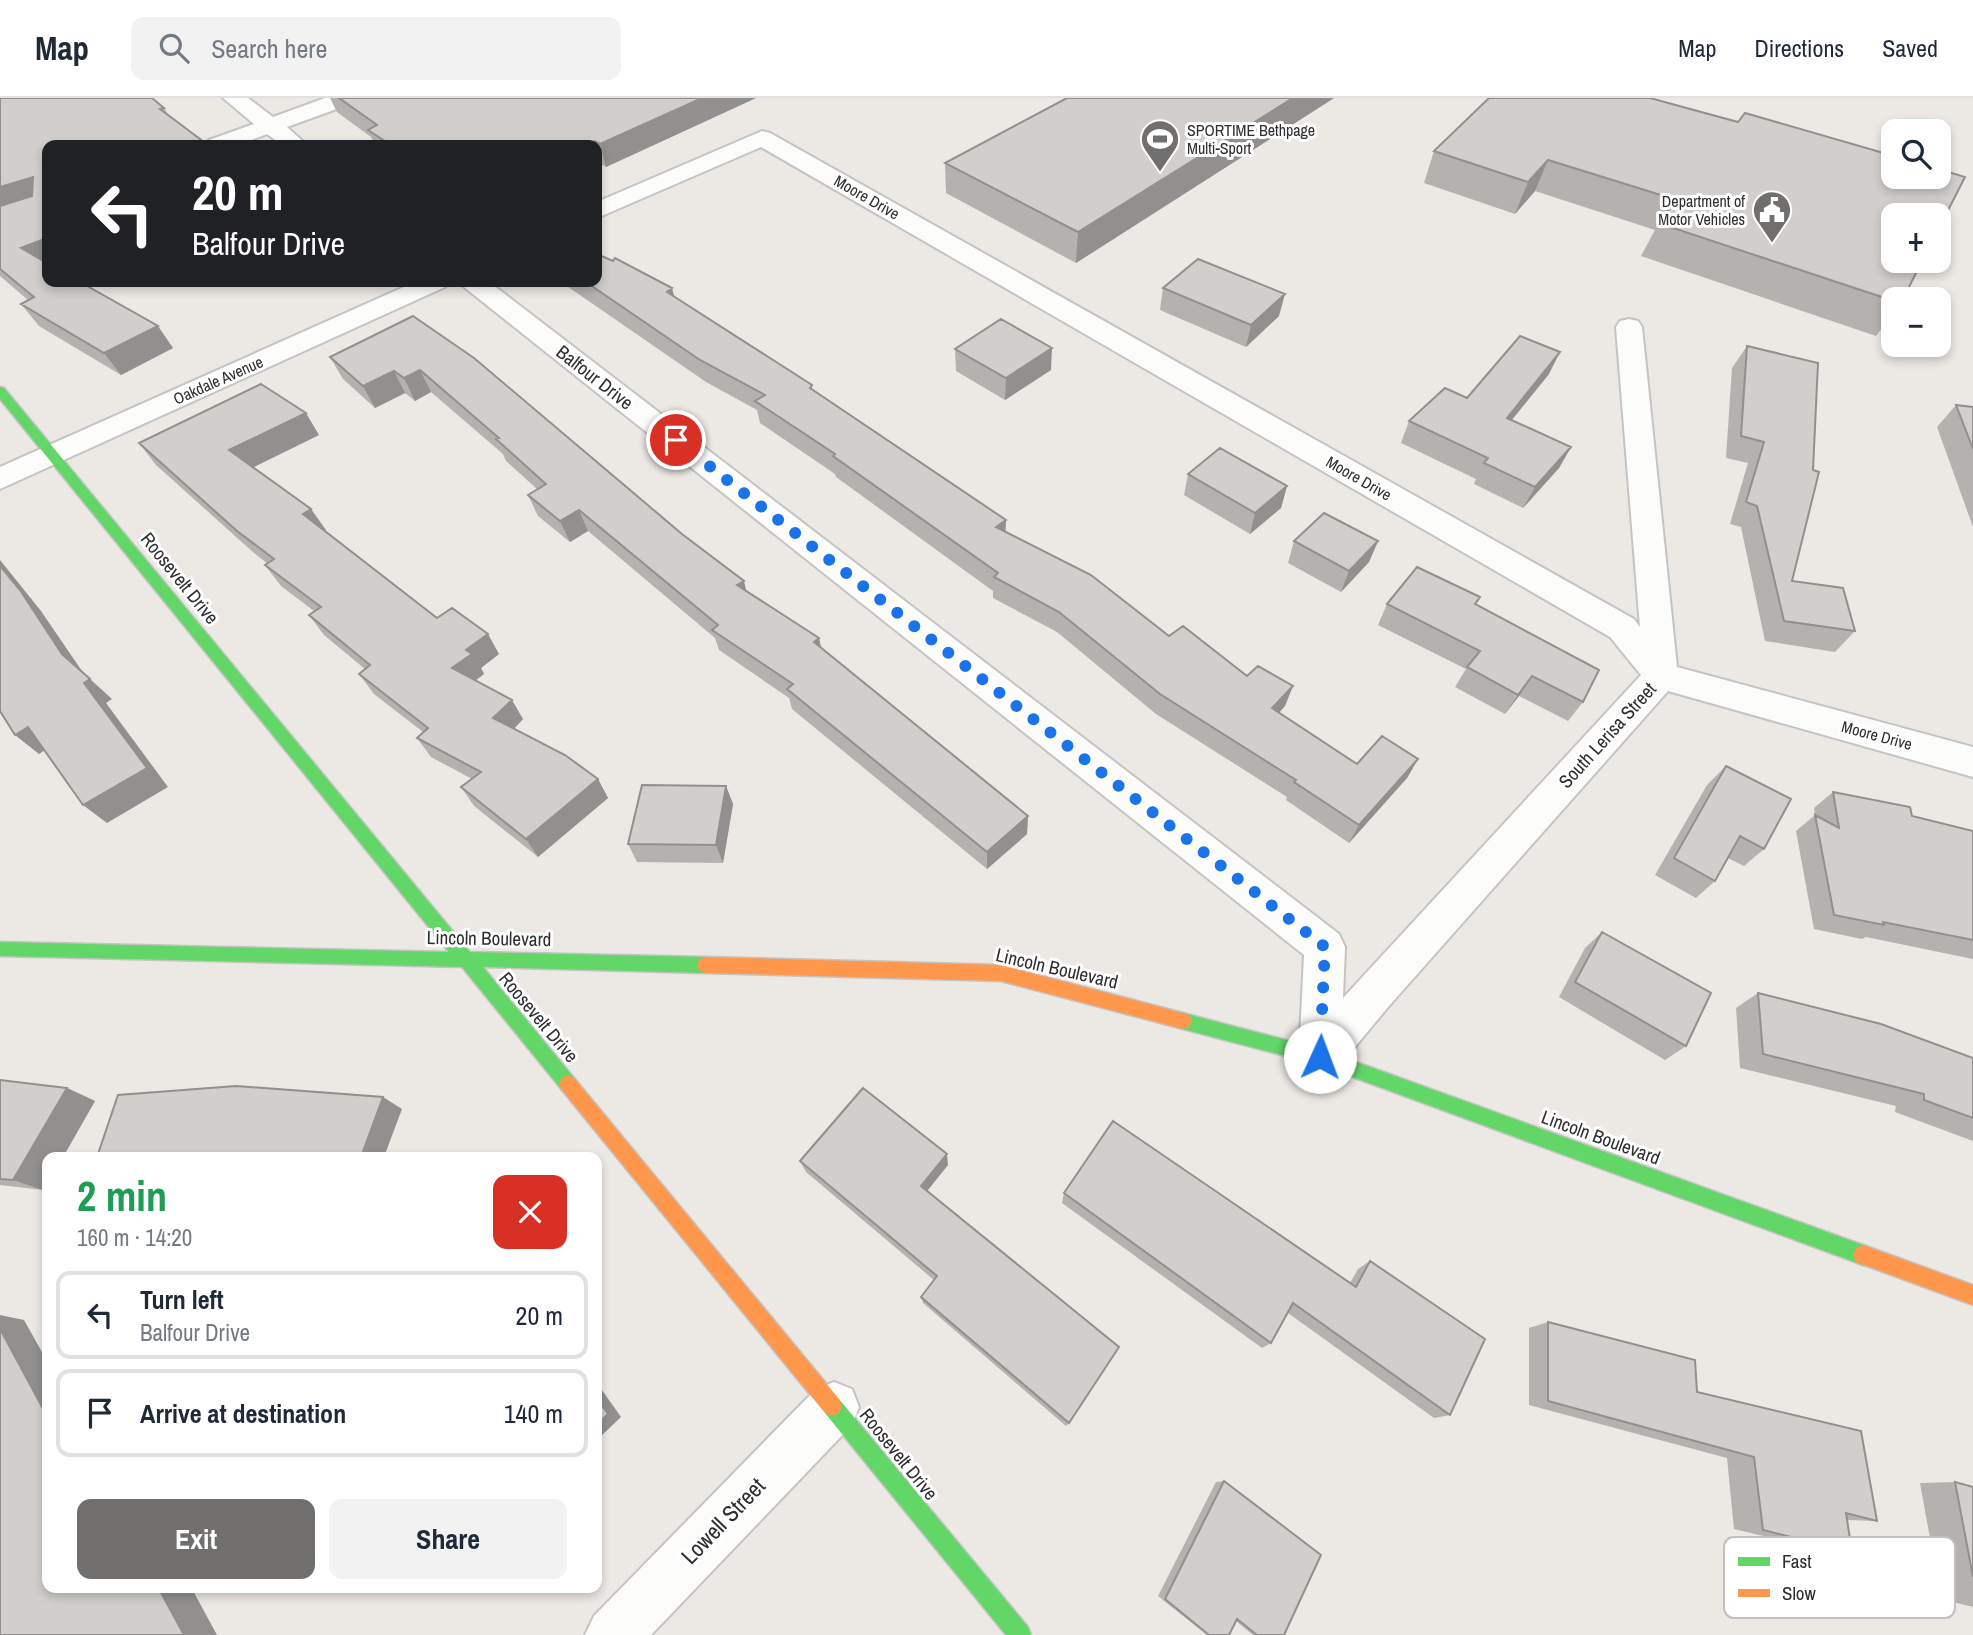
<!DOCTYPE html>
<html lang="en">
<head>
<meta charset="utf-8">
<style>
  :root { --surface:#fff; --page:#f2f2f3; --text:#1f2937; --muted:#747a83; --line:#e0e1e3; --accent:#706f6e }
  body { margin:0; font-family:"Archivo Narrow",sans-serif; background:var(--page); color:var(--text); height:100vh; display:flex; flex-direction:column; font-size:26px; white-space:nowrap }
  * { box-sizing:border-box; margin:0 }
  p { font-size:23px; color:var(--muted) }
  .icon { flex:none; width:38px; height:38px; fill:none; stroke:currentColor; stroke-width:2; stroke-linecap:round; stroke-linejoin:round }
  .map { position:relative; flex:1; overflow:hidden }
  .side { position:absolute; left:42px; top:1054px; width:560px; height:441px; display:flex; flex-direction:column; background:var(--surface); border-radius:14px; box-shadow:0 4px 10px #0003 }
  .side>* { flex:none }
  .banner { position:absolute; left:42px; top:42px; width:560px; height:147px; border-radius:14px; box-shadow:0 4px 10px #0003; background:#202124; color:#fff; overflow:hidden }
  .fabs { position:absolute; left:1881px; top:21px; display:grid; gap:14px }
  .fabs a { display:grid; place-items:center; width:70px; height:70px; border-radius:14px; background:var(--surface); box-shadow:0 4px 10px #0003; font-size:35px }
  .pin { position:absolute; display:grid; place-items:center; width:60px; height:60px; color:#fff; margin:-30px; border:4px solid #fff; border-radius:50%; box-shadow:0 2px 7px #0007 }
  .me { position:absolute; width:77px; margin:-38px; rotate:2deg; stroke-linejoin:round; filter:drop-shadow(0 0 5px #0008) }
  .turn { display:flex; align-items:center; gap:24px; height:147px; padding:0 35px; font-size:32px }
  .turn .icon { width:91px; height:91px; stroke-width:2.5 }
  .turn b { display:block; font-size:49px; line-height:60px }
  .round { display:grid; place-items:center; flex:none; width:74px; height:74px; border-radius:14px; background:var(--page) }
  .head { display:flex; align-items:center; justify-content:space-between; height:119px; padding:0 35px }
  h1 { font-size:42px; font-weight:700; line-height:52px; color:#1e9e55 }
  .primary-button { display:flex; gap:14px; margin-top:auto; padding:14px 35px }
  .primary-button a { flex:1; height:80px; border-radius:14px; background:var(--accent); color:#fff; font-size:28px; font-weight:700; line-height:80px; text-align:center }
  .primary-button a+a { background:var(--page); color:var(--text) }
  ul { padding:0; list-style:none }
  li { display:flex; align-items:center; gap:21px; height:88px; margin:0 14px 10px; padding:0 21px; border:4px solid var(--line); border-radius:14px }
  li div { flex:1 }
  li b { display:block; font-size:26px }
  li em { font-style:normal }
  header { display:flex; align-items:center; gap:42px; box-sizing:border-box; height:98px; padding:0 35px; background:var(--surface); border-bottom:2px solid var(--line) }
  header strong { font-size:33px }
  nav { display:flex; gap:38px; margin-inline-start:auto; font-size:24px }
  .search { width:490px; height:63px; background:var(--page); display:flex; align-items:center; gap:18px; box-sizing:border-box; padding:0 24px; border-radius:14px; color:var(--muted); font-size:26px }
  .map>svg:first-child { display:block }
  .lines { fill:none; stroke-linecap:round; stroke-linejoin:round }
  .street-casing { stroke:#c5c4c5; stroke-width:4 }
  .fast-casing { stroke:#c5c4c5; stroke-width:3 }
  .slow-casing { stroke:#c5c4c5; stroke-width:3 }
  .street { fill:#fcfcfb; fill-rule:evenodd }
  .fast { fill:#63d668; fill-rule:evenodd }
  .slow { fill:#ff974d; fill-rule:evenodd }
  .wall { fill:#b4b1af }
  .shaded-wall { fill:#92908e }
  .building { fill:#d1cecb; stroke:#92908e; stroke-width:2 }
  .route { stroke:#1a73e8; stroke-width:12; stroke-dasharray:0 21.6 }
  .labels { text-anchor:middle; stroke-width:6; stroke-linejoin:round; paint-order:stroke }
  .far-poi-label { font-size:16px; fill:#2e2e2e; stroke:#fff; text-anchor:start }
  .far-street-label { font-size:16px; fill:#2e2e2e; stroke:#fff }
  .street-label { font-size:19px; fill:#2e2e2e; stroke:#fff }
  .near-street-label { font-size:23px; fill:#2e2e2e; stroke:#fff }
  .key { fill:#fff; stroke:#c0c0c0; stroke-width:2 }
  .key-label { font-size:19px; fill:#2e2e2e }
</style>
</head>
<body>
<header>
<strong>Map</strong>
<div class="search"><svg class="icon" aria-label="search" viewBox="0 0 24 24"><circle cx="10" cy="10" r="6"/><path d="M15 15l6 6"/></svg>Search here</div>
<nav><a>Map</a><a>Directions</a><a>Saved</a></nav>
</header>
<div class="map">
<svg width="1973" height="1537" viewBox="0 0 1973 1537">
  <rect width="100%" height="100%" fill="#ece8e4"/>
  <g class="lines">
    <g class="street-casing">
      <path id="street" d="M223 0H248L273 19 325 0H356L353 5 287 29 307 47H282L267 36 238 47H206L209 42 254 26Z
        M762 33 770 35 1634 521 1640 529 1616 229 1620 223 1629 221 1638 223 1642 229 1677 569 1973 649V679L1668 593 1389 908 1335 973 1320 979 1305 973 1299 959 1304 857 464 189 460 184H489L1339 836 1345 849 1343 900 1641 577 1610 539 761 49 597 120V104Z
        M415 184H449L445 189 0 391V369Z
        M834 1284 852 1291 859 1309 852 1327 651 1537H585L594 1518 816 1291Z"/>
    </g>
    <g class="fast-casing">
      <path id="fast" d="M0 289 4 290 470 854 705 859 711 862 713 867 711 872 705 875 483 869 574 980 577 986 574 992 568 995 562 992 462 869 0 858V844L449 854 0 301Z
        M1183 915 1320 951 1863 1147 1870 1150 1873 1157 1870 1164 1863 1167 1320 967 1183 931 1177 929 1174 923 1177 917Z
        M832 1298 839 1301 1028 1529 1031 1537H1006L825 1315 822 1308 825 1301Z"/>
    </g>
    <g class="slow-casing">
      <path id="slow" d="M705 859 1001 867 1183 915 1189 917 1192 923 1189 929 1183 931 1001 883 705 875 699 872 697 867 699 862Z
        M568 977 574 980 839 1301 842 1308 839 1315 832 1318 825 1315 562 992 559 986 562 980Z
        M1863 1147 1973 1187V1207L1856 1164 1853 1157 1856 1150Z"/>
    </g>
    <use href="#street" class="street"/>
    <use href="#fast" class="fast"/>
    <use href="#slow" class="slow"/>
  </g>
  <path class="wall" d="M0 0 164 10 169 18 47 47V184L173 250 121 277 39 228 21 206 28 202 0 178Z
    M330 0H756L606 69 601 66 597 68V47H375L371 39 337 14Z
    M1334 0 1076 165 946 95 945 65Z
    M1489 0 1894 201V215L1876 238 1641 158 1655 132 1535 93 1515 116 1424 85 1434 53Z
    M561 184H597L675 199 812 287V292L1006 422 1005 433 1169 538 1285 608 1279 615 1357 666 1418 661 1407 680 1349 745 1286 702 1287 699 1156 616 1057 534 993 500V493L836 379 835 376 760 325 757 312 706 284Z
    M1163 190 1279 218 1246 249 1160 212Z
    M413 218 747 493 819 540 821 550 1028 718 1027 736 987 771 792 611 789 600 719 552 715 540 588 433 570 444 538 418 528 397 537 391 506 363 503 356 431 294 415 303 405 295 375 310 343 281 330 259Z
    M1747 248 1792 483 1855 533 1835 554 1765 543 1741 429 1730 426 1748 365 1726 360 1732 270Z
    M955 251 1051 272 1005 302 956 273Z
    M1549 276 1512 322 1571 349 1559 370 1523 410 1474 386 1476 381 1401 345 1409 323 1467 300Z
    M1956 307 1973 309V429L1937 329Z
    M319 337 253 369 326 432 324 433 437 520 499 556 481 570 484 576 475 583 523 621 514 631 598 681 608 700 538 759 474 708 461 689 472 681 431 659 417 640 423 634 374 596 359 576 365 571 324 537 309 517 314 513 281 488 265 467 268 466 254 455 156 367 139 345Z
    M1188 376 1287 388 1281 410 1250 436 1184 397Z
    M1294 443H1378L1369 464 1341 494 1288 465Z
    M1480 499 1476 507 1583 604 1568 623 1519 598 1505 616 1455 589 1466 571 1378 527 1387 506Z
    M1726 668 1764 751 1744 768 1728 760 1715 783 1696 800 1655 777 1707 687Z
    M726 688 733 706 723 765 637 764 628 746Z
    M1833 694 1912 718 1973 733V861L1866 839 1862 841 1814 831 1796 733 1815 717 1814 710Z
    M1602 834 1686 948 1665 962 1559 899 1585 850Z
    M1758 895 1973 960V1043L1895 1014 1896 1008 1740 970 1736 910Z
    M0 982 67 990 95 1003 63 1059H47L43 1092 0 1087Z
    M800 1063 948 1067 927 1093 1069 1325 1066 1328 923 1205 921 1199 934 1182 806 1074Z
    M1064 1095 1350 1185 1358 1171 1370 1163 1450 1317 1434 1320 1288 1215 1271 1245 1262 1250 1062 1105Z
    M1548 1224 1697 1294 1877 1423 1847 1422 1852 1454 1821 1452 1734 1431 1727 1360 1529 1307V1230Z
    M1224 1383 1284 1537H1253L1236 1523 1229 1537H1207L1158 1498 1216 1384Z
    M1955 1384 1973 1389V1509L1941 1501 1920 1385Z"/>
  <path class="shaded-wall" d="M702 0H756L606 69 600 46Z
    M1293 0H1334L1076 165 1078 134Z
    M595 43 596 47H585Z
    M597 50 601 66 597 68Z
    M1548 62 1535 93 1515 116 1528 84Z
    M33 79 47 99 0 116V89Z
    M47 140V169L21 150Z
    M672 190 678 212 667 194Z
    M1285 196 1279 218 1246 249 1251 227Z
    M158 228 173 250 121 277 104 255Z
    M1052 250 1051 272 1005 302 1006 280Z
    M1560 254 1549 276 1496 341 1507 320Z
    M420 272 431 294 415 303 404 280Z
    M394 273 405 295 375 310 363 288Z
    M306 315 319 337 244 374 229 352Z
    M1571 349 1559 370 1523 410 1535 389Z
    M1287 388 1281 410 1250 436 1255 415Z
    M311 411 326 432 317 438 303 416Z
    M579 412 588 433 570 444 560 423Z
    M1006 422 1005 443 996 429Z
    M1378 443 1369 464 1341 494 1349 473Z
    M0 462 41 513 84 576 62 556 0 468Z
    M744 483 749 504 737 487Z
    M488 536 499 556 481 570 484 576 465 590 452 570 466 552Z
    M819 540 823 560 814 544Z
    M1532 578 1519 598 1505 616 1518 597Z
    M90 581 112 601 106 605 168 689 107 725 83 707 84 585Z
    M1293 588 1285 608 1265 630 1272 610Z
    M512 602 523 621 505 640 493 620Z
    M28 629 51 648 39 656 15 637Z
    M1418 661 1407 680 1349 745 1359 727Z
    M598 681 608 700 538 759 526 741Z
    M726 688 733 706 723 765 716 747Z
    M1028 718 1027 736 987 771V754Z
    M67 990 95 1003 63 1059H47V1086L43 1092 13 1082Z
    M383 999 402 1011 384 1059H361Z
    M947 1056 948 1067 923 1098 921 1088Z
    M0 1217 24 1222 47 1263V1318L0 1231Z
    M597 1285 621 1319 597 1342Z
    M158 1489H191L217 1537H184Z"/>
  <path class="building" d="M0 0H152L164 10 160 11 208 47H47V140L21 150 47 165V184H80L158 228 104 255 21 206 34 199 0 171V108L32 98 33 79 0 89Z
    M339 0H702L600 46 595 43 585 47H391L368 32 377 27Z
    M1067 0H1293L1078 134 945 65Z
    M1489 0H1650L1738 24 1745 15 1894 58V79H1939V71L1965 79 1939 130V117H1894V163H1922L1903 201H1894V203L1658 125 1677 102 1548 62 1528 84 1434 53Z
    M597 156 613 163 615 160 672 190 667 194 812 287 810 290 1006 422 996 429 1091 477 1169 538 1183 528 1247 578 1258 568 1293 588 1272 610 1357 666 1382 638 1418 661 1359 727 1294 684 1296 682 1160 596 1059 514 994 479 998 475 833 358 835 356 755 303 765 297 700 262 586 184H597Z
    M1198 161 1285 196 1251 227 1163 190Z
    M413 218 474 260 682 436 744 483 737 487 819 540 814 544 1028 718 987 754 787 591 793 586 712 532 718 527 579 412 560 423 528 397 546 386 496 341 499 340 420 272 404 280 394 273 363 288 330 259Z
    M1001 221 1052 250 1006 280 955 251Z
    M1520 238 1560 254 1507 320 1571 349 1535 389 1484 365 1488 360 1409 323 1445 290 1467 300Z
    M1747 248 1818 265 1813 372 1819 374 1792 483 1843 490 1855 533 1784 523 1757 408 1746 404 1764 344 1741 338Z
    M261 286 306 315 229 352 311 411 303 416 437 520 452 510 488 536 466 552 472 556 452 570 512 602 493 620 565 657 598 681 526 741 461 689 481 674 417 640 428 630 359 576 370 567 309 517 321 509 265 467 274 461 237 433 139 345Z
    M1956 307 1973 309V351Z
    M1220 350 1287 388 1255 415 1188 376Z
    M1324 415 1378 443 1349 473 1294 443Z
    M0 468 20 492 62 556 90 581 84 585 147 670 83 707 28 629 15 637 0 613Z
    M1417 469 1480 499 1475 506 1599 572 1583 604 1532 578 1518 597 1467 569 1480 553 1387 506Z
    M1726 668 1791 701 1764 751 1740 738 1715 783 1674 760Z
    M642 687 726 688 716 747 628 746Z
    M1833 694 1910 709 1912 718 1973 733V842L1883 824 1884 827 1834 817 1815 717 1839 730Z
    M1602 834 1711 895 1686 948 1575 884Z
    M1758 895 1881 926 1973 960V1020L1924 1002V996L1763 956Z
    M0 982 67 990 13 1082 0 1081Z
    M236 988 383 999 361 1059H218L200 1057V1059H97L118 997Z
    M863 990 947 1056 921 1088 1119 1249 1069 1325 921 1199 937 1178 800 1063Z
    M1113 1023 1356 1189 1370 1163 1485 1241 1450 1317 1293 1205 1271 1245 1064 1095Z
    M1548 1224 1695 1262 1697 1294 1861 1333 1877 1423 1846 1415 1852 1454 1763 1432 1754 1359 1548 1303Z
    M0 1231 47 1318V1489H158L184 1537H0Z
    M597 1300 608 1316 597 1326Z
    M1224 1383 1321 1457 1284 1537H1257L1237 1521 1229 1537H1209L1165 1501Z
    M1955 1384 1973 1389V1479Z"/>
  <g class="lines">
    <path class="route" d="M676 342 1325 849 1320 959"/>
  </g>
  <defs>
    <g id="stadium-pin" transform="scale(2.0125)"><path d="M0 17L-7.5 6A9.5 9.5 0 1 1 7.5 6Z" fill="#706f6e" stroke="#fff"/><path d="M0-5a6.5 5 0 1 0 0 10a6.5 5 0 1 0 0-10ZM-3.5-1.8h7v3.6h-7Z" fill="#fff"/></g>
    <g id="civic-pin" transform="scale(2.0125)"><path d="M0 17L-7.5 6A9.5 9.5 0 1 1 7.5 6Z" fill="#706f6e" stroke="#fff"/><path d="M-.6-6.5H3V-4.5H.6V-3L4-1V1h2V6H-6V1h2V-1L-.6-3ZM-1.2 2.5V6h2.4V2.5Z" fill="#fff"/></g>
  </defs>
  <g fill-rule="evenodd">
    <use href="#stadium-pin" x="1160" y="41"/>
    <use href="#civic-pin" x="1772" y="112"/>
  </g>
  <g class="labels">
    <g class="far-poi-label">
      <text x="1187" y="38">SPORTIME Bethpage<tspan x="1187" dy="18">Multi-Sport</tspan></text>
      <text x="1745" y="109" text-anchor="end">Department of<tspan x="1745" dy="18">Motor Vehicles</tspan></text>
    </g>
    <g class="far-street-label">
      <text transform="translate(867 99) rotate(30)" y="6">Moore Drive</text>
      <text transform="translate(218 282) rotate(-24)" y="6">Oakdale Avenue</text>
      <text transform="translate(1359 380) rotate(30)" y="6">Moore Drive</text>
      <text transform="translate(1877 637) rotate(15)" y="6">Moore Drive</text>
    </g>
    <g class="street-label">
      <text transform="translate(595 279) rotate(38)" y="7">Balfour Drive</text>
      <text transform="translate(180 480) rotate(51)" y="7">Roosevelt Drive</text>
      <text transform="translate(1607 637) rotate(-48)" y="7">South Lerisa Street</text>
      <text transform="translate(489 840) rotate(1)" y="7">Lincoln Boulevard</text>
      <text transform="translate(1057 870) rotate(13)" y="7">Lincoln Boulevard</text>
      <text transform="translate(539 919) rotate(50)" y="7">Roosevelt Drive</text>
      <text transform="translate(1601 1039) rotate(20)" y="7">Lincoln Boulevard</text>
      <text transform="translate(899 1356) rotate(51)" y="7">Roosevelt Drive</text>
    </g>
    <g class="near-street-label">
      <text transform="translate(723 1423) rotate(-46)" y="8">Lowell Street</text>
    </g>
  </g>
  <rect x="1724" y="1439" width="231" height="81" rx="10" class="key"/>
  <rect x="1738" y="1459" width="32" height="9" fill="#63d668"/>
  <rect x="1738" y="1491" width="32" height="8" fill="#ff974d"/>
  <g class="key-label">
    <text x="1782" y="1470">Fast</text>
    <text x="1782" y="1502">Slow</text>
  </g>
</svg>
<div class="fabs">
<a><svg class="icon" aria-label="search" viewBox="0 0 24 24"><circle cx="10" cy="10" r="6"/><path d="M15 15l6 6"/></svg></a>
<a>+</a>
<a>−</a>
</div>
<div class="pin" style="left:676px;top:342px;background:#d93025"><svg class="icon" aria-label="arrive" viewBox="0 0 24 24"><path d="M6 21V4h12l-3 4 3 4H6"/></svg></div>
<svg class="me" style="left:1320px;top:959px" viewBox="-20 -20 40 40"><circle r="19" fill="#fff"/><path d="M0-13L10 11 0 6-10 11z" fill="#1a73e8"/></svg>
<div class="banner">
<div class="turn"><svg class="icon" aria-label="left" viewBox="0 0 24 24"><path d="M17 20v-9H6M10 6l-5 5 5 5"/></svg><div><b>20 m</b>Balfour Drive</div></div>
</div>
<section class="side">
<div class="head"><div><h1>2 min</h1><p>160 m · 14:20</p></div><a class="round" style="background:#d93025;color:#fff"><svg class="icon" aria-label="close" viewBox="0 0 24 24"><path d="M6 6l12 12M18 6L6 18"/></svg></a></div>
<ul>
<li><svg class="icon" aria-label="left" viewBox="0 0 24 24"><path d="M17 20v-9H6M10 6l-5 5 5 5"/></svg><div><b>Turn left</b><p>Balfour Drive</p></div><em>20 m</em></li>
<li><svg class="icon" aria-label="arrive" viewBox="0 0 24 24"><path d="M6 21V4h12l-3 4 3 4H6"/></svg><div><b>Arrive at destination</b></div><em>140 m</em></li>
</ul>
<div class="primary-button"><a>Exit</a><a>Share</a></div>
</section>
</div>
</body>
</html>
